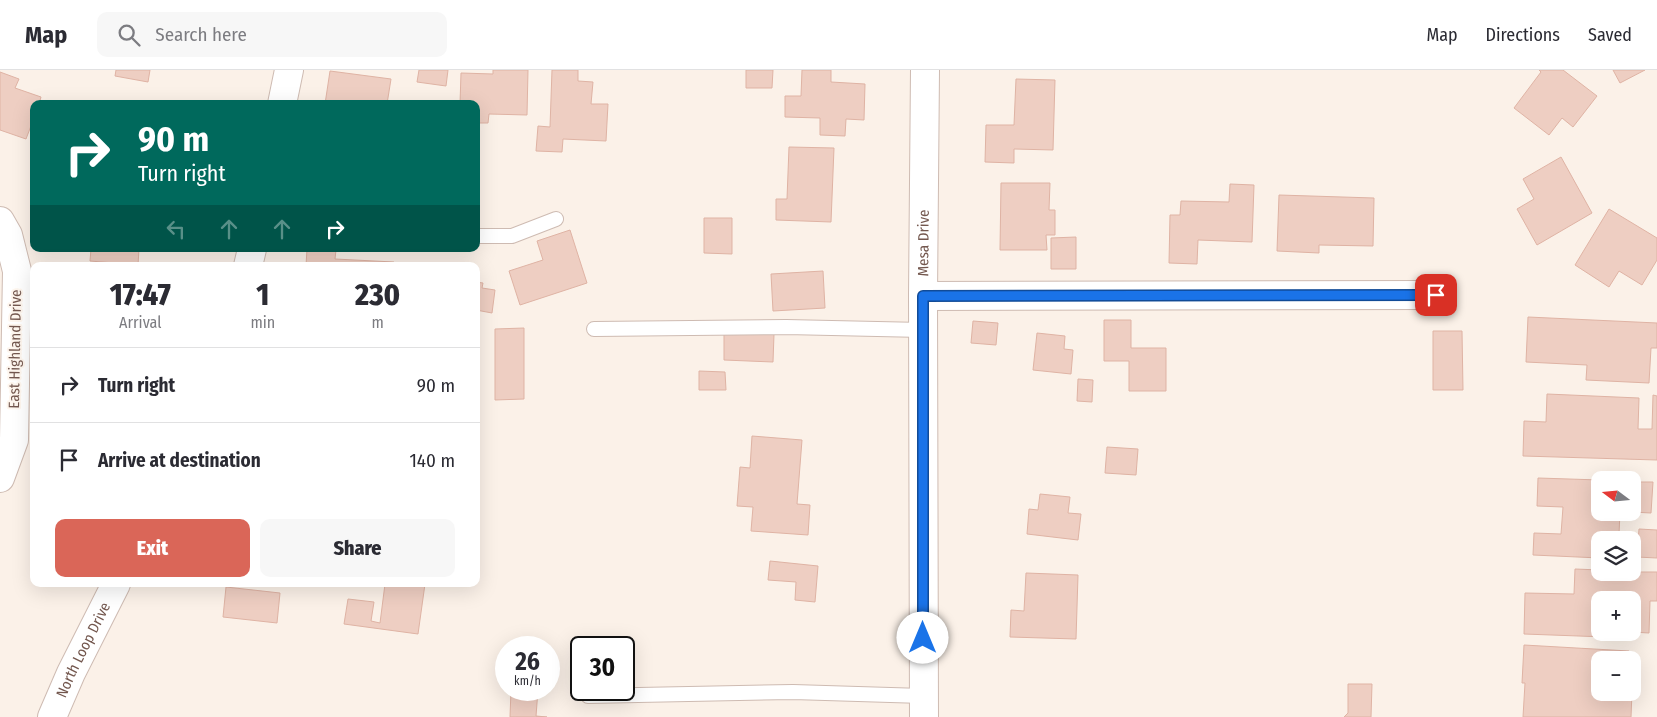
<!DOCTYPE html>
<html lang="en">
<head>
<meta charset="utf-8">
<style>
  :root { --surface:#fff; --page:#f7f7f7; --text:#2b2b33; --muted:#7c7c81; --line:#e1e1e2; --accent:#da6658 }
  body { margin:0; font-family:"Fira Sans Condensed",sans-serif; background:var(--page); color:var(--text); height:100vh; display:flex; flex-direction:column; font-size:19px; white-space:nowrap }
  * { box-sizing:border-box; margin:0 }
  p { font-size:16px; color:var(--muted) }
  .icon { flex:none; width:28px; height:28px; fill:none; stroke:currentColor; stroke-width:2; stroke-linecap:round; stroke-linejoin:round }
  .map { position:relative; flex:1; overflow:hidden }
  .panel { position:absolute; left:30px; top:192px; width:450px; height:325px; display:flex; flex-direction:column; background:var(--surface); border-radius:10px; box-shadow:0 5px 20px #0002 }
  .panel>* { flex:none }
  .guide { position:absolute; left:30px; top:30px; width:450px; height:152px; border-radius:10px; box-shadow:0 5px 20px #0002; background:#00695c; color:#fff; overflow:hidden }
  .needle { width:32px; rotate:286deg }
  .buttons { position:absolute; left:1591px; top:401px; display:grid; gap:10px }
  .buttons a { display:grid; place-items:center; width:50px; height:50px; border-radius:10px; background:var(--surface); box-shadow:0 5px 20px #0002; font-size:25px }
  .speed { position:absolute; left:495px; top:566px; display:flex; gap:10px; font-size:25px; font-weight:700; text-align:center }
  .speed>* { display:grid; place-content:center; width:65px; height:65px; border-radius:50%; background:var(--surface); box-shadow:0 5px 20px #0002; line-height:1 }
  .speed small { font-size:12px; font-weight:400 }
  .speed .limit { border:2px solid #111; border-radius:8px; background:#fff; color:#111 }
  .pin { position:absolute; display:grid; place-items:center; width:42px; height:42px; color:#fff; margin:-21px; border-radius:10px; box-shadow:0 2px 8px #0006 }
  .me { position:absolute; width:55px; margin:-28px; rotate:0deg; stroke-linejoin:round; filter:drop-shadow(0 0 4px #0008) }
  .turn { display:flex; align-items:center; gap:18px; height:105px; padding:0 25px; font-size:22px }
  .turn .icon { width:65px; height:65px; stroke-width:2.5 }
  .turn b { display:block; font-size:35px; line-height:42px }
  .lanes { display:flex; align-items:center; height:48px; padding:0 25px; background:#0003; justify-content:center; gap:25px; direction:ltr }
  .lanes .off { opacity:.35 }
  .eta { display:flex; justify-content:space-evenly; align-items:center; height:85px; text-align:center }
  .eta b { font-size:30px; font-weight:800; line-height:35px }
  .cta { display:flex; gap:10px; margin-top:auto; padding:10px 25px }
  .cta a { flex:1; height:58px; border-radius:10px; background:var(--accent); color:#fff; font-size:20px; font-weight:800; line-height:58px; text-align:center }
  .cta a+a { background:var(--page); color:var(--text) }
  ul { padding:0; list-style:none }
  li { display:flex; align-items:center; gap:15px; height:75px; padding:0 25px; border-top:1px solid var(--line) }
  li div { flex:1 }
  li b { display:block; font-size:19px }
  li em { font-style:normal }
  header { display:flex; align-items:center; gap:30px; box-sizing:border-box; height:70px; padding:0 25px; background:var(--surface); border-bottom:1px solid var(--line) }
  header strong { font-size:24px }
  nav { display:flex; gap:28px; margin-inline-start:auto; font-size:18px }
  .search { width:350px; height:45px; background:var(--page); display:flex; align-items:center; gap:12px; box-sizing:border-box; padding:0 18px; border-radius:10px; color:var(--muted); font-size:19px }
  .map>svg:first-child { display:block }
  .building { fill:#eecec2; stroke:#dfb3a4 }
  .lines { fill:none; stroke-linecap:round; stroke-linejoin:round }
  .service-casing { stroke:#cebbb2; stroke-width:16 }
  .minor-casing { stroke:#cebbb2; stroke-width:30 }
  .tertiary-casing { stroke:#cebbb2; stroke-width:30 }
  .service { stroke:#fff; stroke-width:14 }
  .minor { stroke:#fff; stroke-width:28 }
  .tertiary { stroke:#fff; stroke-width:28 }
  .route-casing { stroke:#114b97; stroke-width:12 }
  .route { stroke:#1a73e8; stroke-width:9 }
  .labels { text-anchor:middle; stroke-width:4; stroke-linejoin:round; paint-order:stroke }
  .street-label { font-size:15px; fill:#73574e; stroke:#fef6ee }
</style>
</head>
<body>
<header>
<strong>Map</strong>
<div class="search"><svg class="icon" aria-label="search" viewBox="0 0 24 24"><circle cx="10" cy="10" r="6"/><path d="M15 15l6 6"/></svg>Search here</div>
<nav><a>Map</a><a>Directions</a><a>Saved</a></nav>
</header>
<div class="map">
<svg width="1657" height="647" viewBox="0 0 1657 647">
  <rect width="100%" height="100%" fill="#fbf1e8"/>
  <path class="building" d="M116 0H150L148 12 115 6Z
    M419 0H448L446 16 417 12Z
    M493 0H528L527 45 489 44 488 53H476V34H460L461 3 493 4Z
    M552 0H578V11L593 12 591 34H608L606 71 563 69 562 82 536 81 538 56 550 57Z
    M746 0H773L772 18H746Z
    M802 0H831V12L865 14 864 50 846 49 845 66 820 65V48L785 47V26H801Z
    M1539 0H1563L1597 26 1573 57 1562 48 1549 65 1514 38 1541 2Z
    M1613 0H1645L1620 13Z
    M330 1 391 9 387 34H325Z
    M0 2 19 9 15 18 41 27 39 34H34V48L26 69 0 60Z
    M1016 9 1055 10 1053 80 1014 79V93L985 92 986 55H1014Z
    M789 77 834 78 831 152 776 150V129H787Z
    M1561 87 1592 143 1537 175 1517 139 1534 129 1523 109Z
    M1001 113H1050L1049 140H1055V165H1046L1047 180H1000Z
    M1230 114 1254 115 1252 172 1198 170 1197 194 1169 193 1170 145H1180L1181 131 1229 132Z
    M1279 125 1374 128 1373 176 1319 175V183L1277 181Z
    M1609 139 1657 168V190L1642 215 1619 201 1609 217 1575 195Z
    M704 148H732V184L704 183Z
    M570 160 587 213 520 235 509 201 543 190 537 171Z
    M1076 167V199H1051V168Z
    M91 179H139L138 195 90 191Z
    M307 179 336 180 335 189 394 192V196H306Z
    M823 201 825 238 773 241 771 204Z
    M476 212 483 213 482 218 495 220 492 243 476 240Z
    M1528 247 1657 253V278H1651L1649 313 1586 310 1587 295 1526 292Z
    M1104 250H1131V278H1166V321H1129V291H1104Z
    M973 251 998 253 996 275 971 273Z
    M524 258V329L495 330V259Z
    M1433 261H1462L1463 320H1433Z
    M724 263 774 264 773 292 724 290Z
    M1037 263 1065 266 1064 279 1073 280 1071 304 1033 300Z
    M699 301 725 302 726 320H699Z
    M1078 309 1093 310 1092 332 1077 331Z
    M1547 324 1639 328 1638 359H1652L1653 325 1657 326V390L1523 386 1524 351 1546 352Z
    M752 366 802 370 797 434 810 435 808 465 751 461 753 437 737 436 740 397 750 398Z
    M1107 377 1138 379 1136 405 1105 403Z
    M1538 408 1600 410V442H1620L1619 464 1627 465 1626 470H1600V488L1533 485 1534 463 1561 464 1563 437 1537 436Z
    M1632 412H1653L1651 443 1632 442Z
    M1040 424 1070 427 1068 443 1081 444 1078 470 1027 464 1029 439 1038 440Z
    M1639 459 1657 460V488L1637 487Z
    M770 491 818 496 815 532 795 530 796 512 768 510Z
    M1575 499 1600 500V502H1657V531H1650L1649 563 1632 562V530H1600V562H1606V567L1524 564 1525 523 1574 524Z
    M1026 503 1078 505 1076 569 1010 567 1011 540 1024 541Z
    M385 514H425L418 564 344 554 348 529 374 532 371 551 380 553Z
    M226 517 280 523 277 553 223 547Z
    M1524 575 1629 581V590H1600V622H1632L1631 647H1523L1525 613H1522Z
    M1348 614H1372L1371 647H1344L1348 643Z
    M511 620H538L536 646 547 647H510Z"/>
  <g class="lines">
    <g class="service-casing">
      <path id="service" d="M476 166H512L556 149
        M594 259 786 257 923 260
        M588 626 793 622 923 626"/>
    </g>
    <g class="minor-casing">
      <g id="minor">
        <path d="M0 151 8 165 17 201 14 370 0 408"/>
        <path d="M923 226 1436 225"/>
        <path id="s1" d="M924 647 923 226 925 0"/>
      </g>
    </g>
    <g class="tertiary-casing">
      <g id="tertiary">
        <path d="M282 34 289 0"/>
        <path d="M248 196 252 179"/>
        <path id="s2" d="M52 647 71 603 116 514"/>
      </g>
    </g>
    <use href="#service" class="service"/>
    <use href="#minor" class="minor"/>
    <use href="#tertiary" class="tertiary"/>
  </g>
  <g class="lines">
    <g class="route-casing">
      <path id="route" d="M923 568V226L1436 225"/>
    </g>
    <use href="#route" class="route"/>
  </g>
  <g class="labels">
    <g class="street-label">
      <text dy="5" stroke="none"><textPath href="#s1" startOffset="474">Mesa Drive</textPath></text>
      <text transform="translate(15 279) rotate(-89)" y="5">East Highland Drive</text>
      <text dy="5" stroke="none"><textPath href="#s2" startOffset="74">North Loop Drive</textPath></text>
    </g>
  </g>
</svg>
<div class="buttons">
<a><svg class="needle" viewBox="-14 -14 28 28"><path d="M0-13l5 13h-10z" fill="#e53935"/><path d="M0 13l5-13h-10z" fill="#7c7c81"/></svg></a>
<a><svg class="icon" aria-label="layers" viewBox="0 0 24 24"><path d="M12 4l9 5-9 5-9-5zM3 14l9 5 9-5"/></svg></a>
<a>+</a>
<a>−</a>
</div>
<div class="speed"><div>26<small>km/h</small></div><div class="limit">30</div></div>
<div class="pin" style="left:1436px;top:225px;background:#d93025"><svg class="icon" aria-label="arrive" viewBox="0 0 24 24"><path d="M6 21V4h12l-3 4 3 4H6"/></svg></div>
<svg class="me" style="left:923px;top:568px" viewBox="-20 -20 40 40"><circle r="19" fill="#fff"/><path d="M0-13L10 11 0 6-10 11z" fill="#1a73e8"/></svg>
<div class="guide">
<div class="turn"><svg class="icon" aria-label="right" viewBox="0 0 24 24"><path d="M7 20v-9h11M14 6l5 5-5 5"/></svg><div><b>90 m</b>Turn right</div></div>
<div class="lanes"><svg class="icon off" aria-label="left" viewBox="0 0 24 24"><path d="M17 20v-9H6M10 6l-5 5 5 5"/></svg><svg class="icon off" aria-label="ahead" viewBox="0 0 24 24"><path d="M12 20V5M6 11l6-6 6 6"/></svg><svg class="icon off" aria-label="ahead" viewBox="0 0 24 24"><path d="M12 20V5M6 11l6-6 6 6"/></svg><svg class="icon" aria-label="right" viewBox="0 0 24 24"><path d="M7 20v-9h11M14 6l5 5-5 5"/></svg></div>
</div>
<section class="panel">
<div class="eta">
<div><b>17:47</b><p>Arrival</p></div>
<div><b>1</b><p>min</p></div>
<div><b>230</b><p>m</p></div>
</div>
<ul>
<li><svg class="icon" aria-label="right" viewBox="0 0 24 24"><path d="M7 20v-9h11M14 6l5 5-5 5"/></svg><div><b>Turn right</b></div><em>90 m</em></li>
<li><svg class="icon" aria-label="arrive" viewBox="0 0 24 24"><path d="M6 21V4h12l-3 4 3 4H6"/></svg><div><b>Arrive at destination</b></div><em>140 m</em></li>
</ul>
<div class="cta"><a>Exit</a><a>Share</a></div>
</section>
</div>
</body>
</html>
